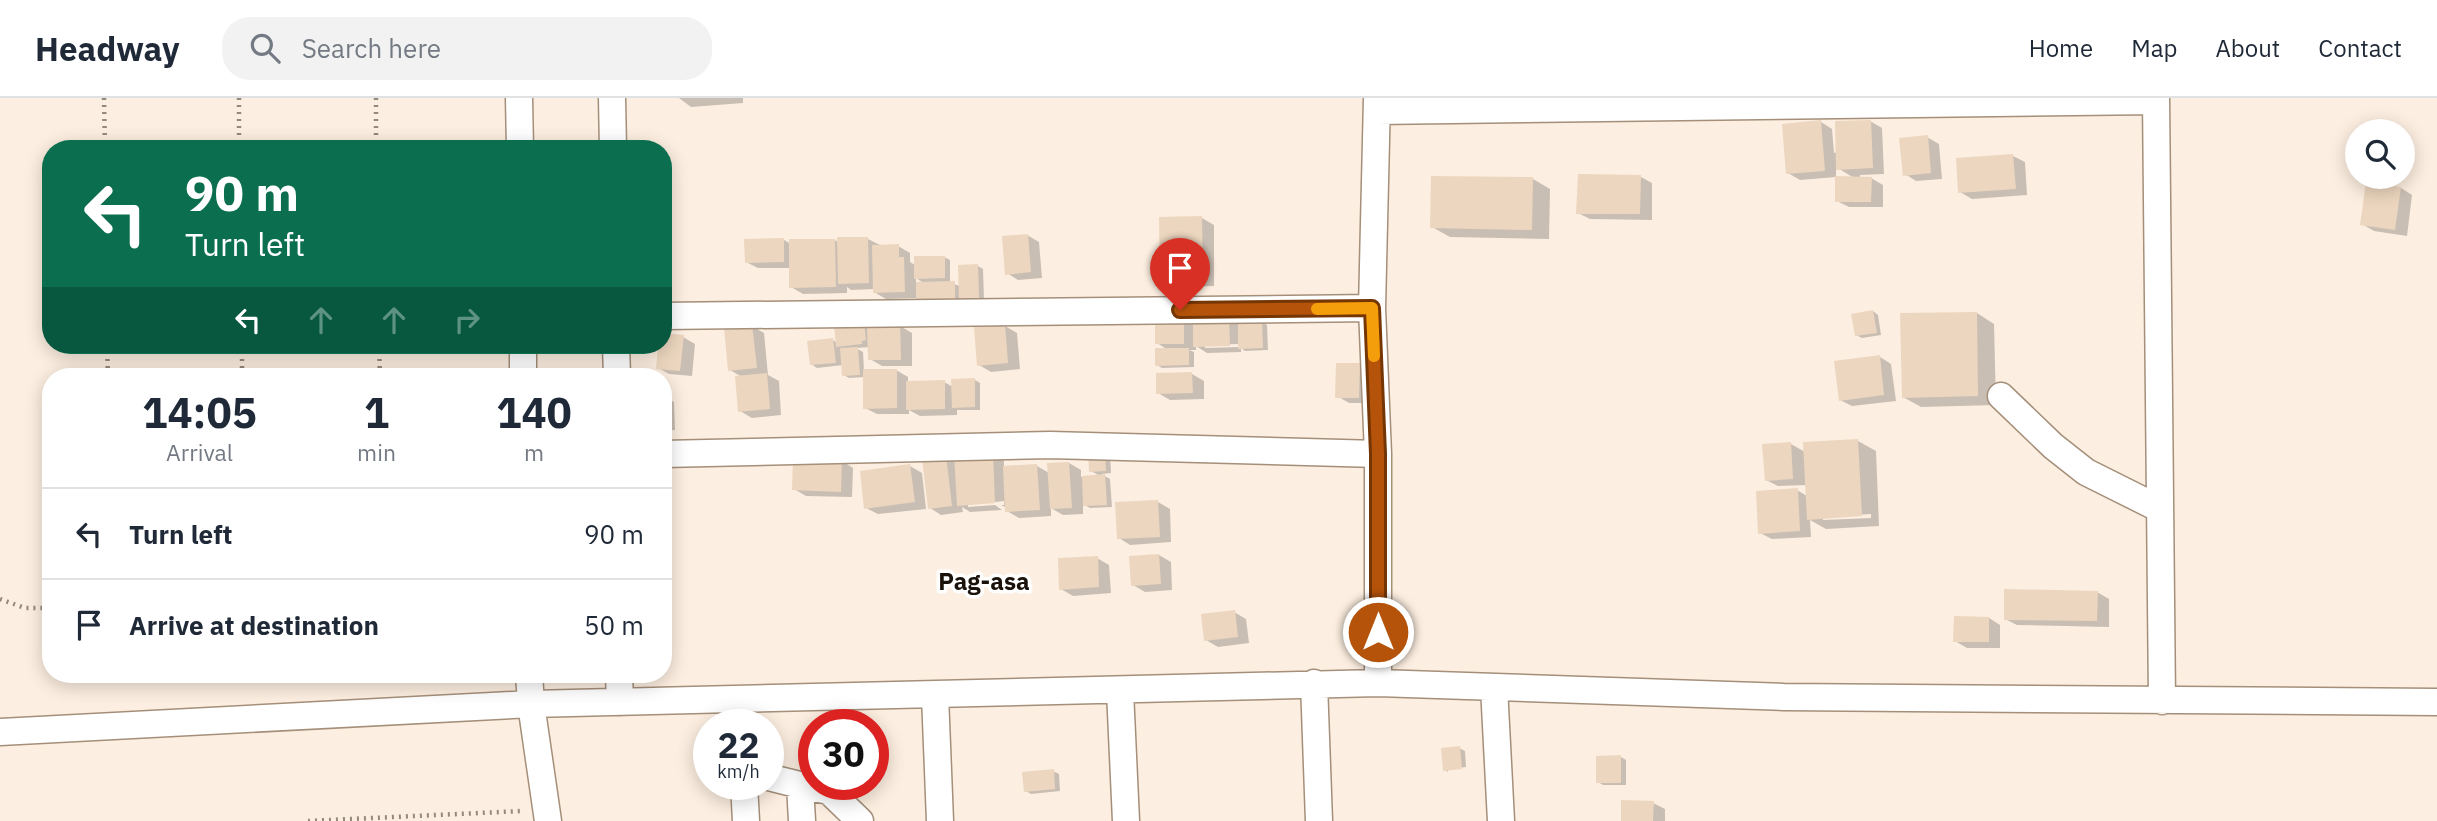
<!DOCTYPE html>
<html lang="en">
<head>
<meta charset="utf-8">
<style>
  :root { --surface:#fff; --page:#f2f2f3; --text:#1f2937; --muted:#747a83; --line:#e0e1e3 }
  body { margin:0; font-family:"IBM Plex Sans",sans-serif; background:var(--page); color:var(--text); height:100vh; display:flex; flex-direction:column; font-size:26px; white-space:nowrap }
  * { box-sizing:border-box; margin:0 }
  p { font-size:23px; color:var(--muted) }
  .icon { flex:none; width:38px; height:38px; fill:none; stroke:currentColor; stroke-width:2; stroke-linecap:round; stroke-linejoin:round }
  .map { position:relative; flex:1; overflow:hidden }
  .drawer { position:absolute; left:42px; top:270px; width:630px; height:315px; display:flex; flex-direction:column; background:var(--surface); border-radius:28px; box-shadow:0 4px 18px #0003 }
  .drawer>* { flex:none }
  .hud { position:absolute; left:42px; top:42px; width:630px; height:214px; border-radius:28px; box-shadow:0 4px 18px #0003; background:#0b6e4f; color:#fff; overflow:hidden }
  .fabs { position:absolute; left:2345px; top:21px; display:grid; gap:14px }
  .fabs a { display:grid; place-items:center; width:70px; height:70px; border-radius:50%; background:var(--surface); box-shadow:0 4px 18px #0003; font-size:35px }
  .speed { position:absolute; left:693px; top:611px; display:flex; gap:14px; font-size:35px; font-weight:700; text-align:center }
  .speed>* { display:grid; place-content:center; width:91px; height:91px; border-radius:50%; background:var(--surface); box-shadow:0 4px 18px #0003; line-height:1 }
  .speed small { font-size:18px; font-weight:400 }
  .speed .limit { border:10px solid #d22; background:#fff; color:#111 }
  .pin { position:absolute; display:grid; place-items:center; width:60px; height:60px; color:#fff; margin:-72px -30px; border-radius:50% 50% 50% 0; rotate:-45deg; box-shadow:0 0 7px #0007 }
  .pin .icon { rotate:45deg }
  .me { position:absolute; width:77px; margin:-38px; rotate:0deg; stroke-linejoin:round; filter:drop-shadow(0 0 5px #0008) }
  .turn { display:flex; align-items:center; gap:24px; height:147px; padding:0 28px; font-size:32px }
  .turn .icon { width:91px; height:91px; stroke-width:2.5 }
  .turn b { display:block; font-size:49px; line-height:60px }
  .lanes { display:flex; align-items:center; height:66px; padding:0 28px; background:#0003; justify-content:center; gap:35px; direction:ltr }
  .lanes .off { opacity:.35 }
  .eta { display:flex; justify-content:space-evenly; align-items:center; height:119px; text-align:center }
  .eta b { font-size:42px; font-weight:800; line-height:49px }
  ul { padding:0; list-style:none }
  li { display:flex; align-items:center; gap:21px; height:91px; padding:0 28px; border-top:2px solid var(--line) }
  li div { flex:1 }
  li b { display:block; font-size:26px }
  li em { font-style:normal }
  header { display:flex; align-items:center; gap:42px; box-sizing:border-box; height:98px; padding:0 35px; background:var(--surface); border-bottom:2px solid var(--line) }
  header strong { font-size:33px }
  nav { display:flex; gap:38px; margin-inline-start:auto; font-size:24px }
  .search { width:490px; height:63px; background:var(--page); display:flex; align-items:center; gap:18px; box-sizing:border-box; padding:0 24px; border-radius:28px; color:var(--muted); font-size:26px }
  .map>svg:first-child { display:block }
  .shadow { fill:#0003; fill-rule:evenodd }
  .building { fill:#ecd6bf }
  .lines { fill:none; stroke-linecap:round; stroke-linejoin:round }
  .minor-casing { stroke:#a48f7a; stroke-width:29 }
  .path { stroke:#94897e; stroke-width:4.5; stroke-dasharray:2 5; stroke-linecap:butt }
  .minor { stroke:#fff; stroke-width:26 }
  .route-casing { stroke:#753606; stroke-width:18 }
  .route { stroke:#b45309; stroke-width:12 }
  .slow { stroke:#f59e0b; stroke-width:12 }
  .labels { text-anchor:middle; stroke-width:7; stroke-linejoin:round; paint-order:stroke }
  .quarter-label { font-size:24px; font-weight:bold; fill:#1a120a; stroke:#fefefe }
</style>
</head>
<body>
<header>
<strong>Headway</strong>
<div class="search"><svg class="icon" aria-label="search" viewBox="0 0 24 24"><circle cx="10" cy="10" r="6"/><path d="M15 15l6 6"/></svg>Search here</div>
<nav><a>Home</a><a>Map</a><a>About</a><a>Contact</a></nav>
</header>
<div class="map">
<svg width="2437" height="723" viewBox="0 0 2437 723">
  <rect width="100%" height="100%" fill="#fceee0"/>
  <path class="shadow" d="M679 0H743V5L691 9Z
    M1870 23 1882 30 1884 76 1860 77V80H1871L1883 87V109H1849L1837 103 1854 80 1836 69V79L1800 82 1788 75 1821 24 1832 31 1834 55 1837 54Z
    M1927 39 1939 46 1942 81 1916 83 1905 76Z
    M2013 58 2025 64 2027 97 1972 101 1960 94Z
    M1641 79 1652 85V122L1590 121 1578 115Z
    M1533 81 1550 91 1549 141 1450 139 1432 129Z
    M2401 90 2412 97 2407 138 2374 133 2362 126Z
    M1202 120 1214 127V188L1174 189 1162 183Z
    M1027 137 1039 144 1042 180 1018 182 1007 175Z
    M868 141 880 147 898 148 910 155V164L915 167 944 159 950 162V185L960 188 978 168 983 171 984 202 966 203 960 199V204H923L917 200 886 201 874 194V191L851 192 847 189V195L803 196 791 189V170H758L746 164 784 142 791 146 835 142 839 145ZM916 180 925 186H916Z
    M1873 213 1878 217 1881 237 1862 240 1856 237Z
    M1977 215 1994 226 1996 307 1921 309 1903 299Z
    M1195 219 1262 224 1267 227 1268 252 1245 253 1241 250V254L1207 255 1196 248V252H1189L1194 254V269L1162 270 1157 267 1168 252 1157 245 1183 220 1195 227ZM1238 246 1239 249 1205 250V247Z
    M752 228 764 235 768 277 779 283 781 317 752 320 740 313 742 279 730 272Z
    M900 228 912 235V268H882L870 261V249L856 250 863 254 864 273 896 272 908 279V284H944L953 289 975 282 980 285V312H957V317L920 318 909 312V316H877L865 310V279L849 280 844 277 843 267 817 270 811 266 833 242 837 245 836 229Z
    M1005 228 1017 235 1020 271 991 274 979 267Z
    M683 239 695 246 692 278 669 276 658 270 660 247Z
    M1880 259 1891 266 1896 303 1852 308 1840 302Z
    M1359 267 1371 274V305H1349L1337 298Z
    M1192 276 1204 283V301L1170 302 1158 295Z
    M663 298 674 304 675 332 663 333Z
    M1858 343 1876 353 1879 428 1826 431 1810 422 1811 439 1772 441 1760 435 1797 392 1807 398V387L1778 388 1766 382 1791 346 1805 354ZM1871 416V420L1823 422V419Z
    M1110 355 1111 375 1101 376 1110 381 1112 409 1090 410 1083 406V416L1063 417 1051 410V418L1019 420 1007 413V410L1001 407H1004V403L996 404 989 400 968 405V409L995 407 1002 412 970 414 962 409 963 414 941 417 930 410 946 359 956 365 992 356 1004 363V369L1037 368 1049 375 1069 365 1081 372V379L1100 378 1091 373Z
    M842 363 853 370 852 399 806 398 794 391Z
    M910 368 922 375 926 411 878 416 866 410Z
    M1158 404 1170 411 1171 444 1130 447 1119 440Z
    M1159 457 1171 464 1172 492 1145 494 1133 487Z
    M1097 460 1109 467 1111 495 1073 498 1061 491Z
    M2097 494 2109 501V529L2017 527 2005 521Z
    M1234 514 1246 521 1249 545 1218 549 1206 542Z
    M1989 520 2000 527V550H1967L1955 543Z
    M1459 650 1465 653 1466 669 1448 671V674L1445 672Z
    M1621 659 1626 662V687H1603L1598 684Z
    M1053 673 1059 676 1060 693 1031 696 1026 693Z
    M1653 705 1665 711V723H1623Z"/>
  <path class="building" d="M1821 22 1825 73 1786 76 1782 26Z
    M1871 22 1873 70 1836 72 1835 23Z
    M1928 37 1931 75 1903 78 1899 40Z
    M2013 56 2016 91 1958 95 1956 60Z
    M1578 76 1641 77 1640 116H1576Z
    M1431 78 1533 79 1532 132 1430 130Z
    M1835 78 1872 79 1871 104H1835Z
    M2366 84 2401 89 2395 132 2360 127Z
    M1202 118 1203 182 1160 184 1159 119Z
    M1028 136 1031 174 1005 177 1002 138Z
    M837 139H868L869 185 838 186Z
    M784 140V164L745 165 744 141Z
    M789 141H835L836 189 789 190Z
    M899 146V159H904L905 194 873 195 872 147Z
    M914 158H945V180L914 181Z
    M978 166 979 200H959L958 167Z
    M955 183V201L916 202V184Z
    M1873 212 1877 235 1855 238 1851 216Z
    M1977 214 1978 298 1902 300 1900 215Z
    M1229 217 1230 248 1193 249V218Z
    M1155 219H1184V246H1155Z
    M1262 222 1263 250 1238 251V223Z
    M864 225 866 242 862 243V246L836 249 834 227Z
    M752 226 757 270 728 273 724 229Z
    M900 226 901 262H868L867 227Z
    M1005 226 1008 265 977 268 974 229Z
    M663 235 684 237 680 273 656 271 658 247H663Z
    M833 240 836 265 810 267 807 243Z
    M858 249 860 277 842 278 840 250Z
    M1155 250H1189V267L1155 268Z
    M1880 257 1884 297 1839 303 1834 263Z
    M1336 265H1360L1359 300H1335Z
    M863 271H897V310L863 311Z
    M1192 274 1193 295 1156 296V275Z
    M767 275 770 311 738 314 735 278Z
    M975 280V309L952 310 951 281Z
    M945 282V311L906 312V283Z
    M1858 341 1862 418 1807 422 1803 344Z
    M1791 344 1793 381 1765 383 1762 346Z
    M1105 350 1106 373 1089 374 1088 351Z
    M993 355 995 405 957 408 954 357Z
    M946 357 952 408 928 411 922 360Z
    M793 360 842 361 841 394 792 392Z
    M1069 364 1072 410 1050 411 1047 365Z
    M910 366 915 404 864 411 860 373Z
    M1037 366 1040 412 1005 414 1003 368Z
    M1105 376 1107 407 1083 408 1082 378Z
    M1798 390 1800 433 1758 436 1756 393Z
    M1158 402 1160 439 1117 441 1115 404Z
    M1159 456 1161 486 1131 488 1129 458Z
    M1098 458 1099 489 1059 492 1058 460Z
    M2004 491 2098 493 2097 523 2004 522Z
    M1235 512 1238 539 1204 543 1201 516Z
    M1954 518 1989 519V544H1953Z
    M1460 648 1462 671 1443 673 1441 650Z
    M1621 657V685H1596V658Z
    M1054 671 1055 691 1024 694 1022 674Z
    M1621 702 1654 703 1653 723H1621Z"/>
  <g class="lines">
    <g class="minor-casing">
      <path id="minor" d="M519 0 520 51
        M612 0 613 51
        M1377 0 1372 210 1378 356V585
        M2156 0 2162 603
        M1377 13 2156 3
        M663 218 1372 210
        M523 247V278
        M616 247 617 278
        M2001 298 2053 348 2086 374 2160 411
        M663 356 1050 347 1378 356
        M529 576 531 606 548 723
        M619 576 620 604
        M1314 585 1319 723
        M1494 589 1501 723
        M1120 593 1126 723
        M935 597 940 723
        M740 601 741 626
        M0 634 531 606 1378 585 1784 599 2437 604
        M768 679 800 687 802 723
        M744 686 746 723
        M800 687 829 693 860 723"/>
    </g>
    <path class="path" d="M104 0 105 51
      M239 0V51
      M376 0V51
      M107 247 108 278
      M242 247V278
      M379 247 380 278
      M0 501 25 510H51
      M308 723 522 713"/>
    <use href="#minor" class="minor"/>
  </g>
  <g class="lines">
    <g class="route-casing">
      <path id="route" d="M1180 212 1372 210 1378 356V534"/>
    </g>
    <use href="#route" class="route"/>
    <path class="slow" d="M1317 211 1372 210 1374 258"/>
  </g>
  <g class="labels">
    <g class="quarter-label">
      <text x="984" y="492">Pag-asa</text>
    </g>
  </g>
</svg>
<div class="fabs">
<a><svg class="icon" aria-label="search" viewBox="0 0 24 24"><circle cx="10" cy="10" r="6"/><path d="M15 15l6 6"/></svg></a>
</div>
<div class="speed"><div>22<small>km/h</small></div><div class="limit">30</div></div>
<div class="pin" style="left:1180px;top:212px;background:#d93025"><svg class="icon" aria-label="arrive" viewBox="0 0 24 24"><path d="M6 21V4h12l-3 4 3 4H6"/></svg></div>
<svg class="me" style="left:1378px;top:534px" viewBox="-20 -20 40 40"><circle r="17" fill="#b45309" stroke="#fff" stroke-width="3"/><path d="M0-11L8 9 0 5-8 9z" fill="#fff"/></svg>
<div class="hud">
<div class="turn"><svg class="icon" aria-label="left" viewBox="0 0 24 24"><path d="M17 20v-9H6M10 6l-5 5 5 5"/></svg><div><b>90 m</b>Turn left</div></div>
<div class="lanes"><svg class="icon" aria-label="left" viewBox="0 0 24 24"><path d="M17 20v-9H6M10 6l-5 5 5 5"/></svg><svg class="icon off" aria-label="ahead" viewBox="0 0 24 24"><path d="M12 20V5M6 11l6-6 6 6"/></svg><svg class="icon off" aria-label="ahead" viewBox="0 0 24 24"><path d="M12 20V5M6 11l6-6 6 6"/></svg><svg class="icon off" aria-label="right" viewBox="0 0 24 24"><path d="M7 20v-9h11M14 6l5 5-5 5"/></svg></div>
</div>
<section class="drawer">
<div class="eta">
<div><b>14:05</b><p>Arrival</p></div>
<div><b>1</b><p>min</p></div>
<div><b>140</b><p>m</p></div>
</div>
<ul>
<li><svg class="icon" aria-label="left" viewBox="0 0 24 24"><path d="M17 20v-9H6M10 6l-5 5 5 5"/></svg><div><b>Turn left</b></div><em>90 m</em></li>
<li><svg class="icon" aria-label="arrive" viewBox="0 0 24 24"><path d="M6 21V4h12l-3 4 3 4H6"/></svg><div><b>Arrive at destination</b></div><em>50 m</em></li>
</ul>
</section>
</div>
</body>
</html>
